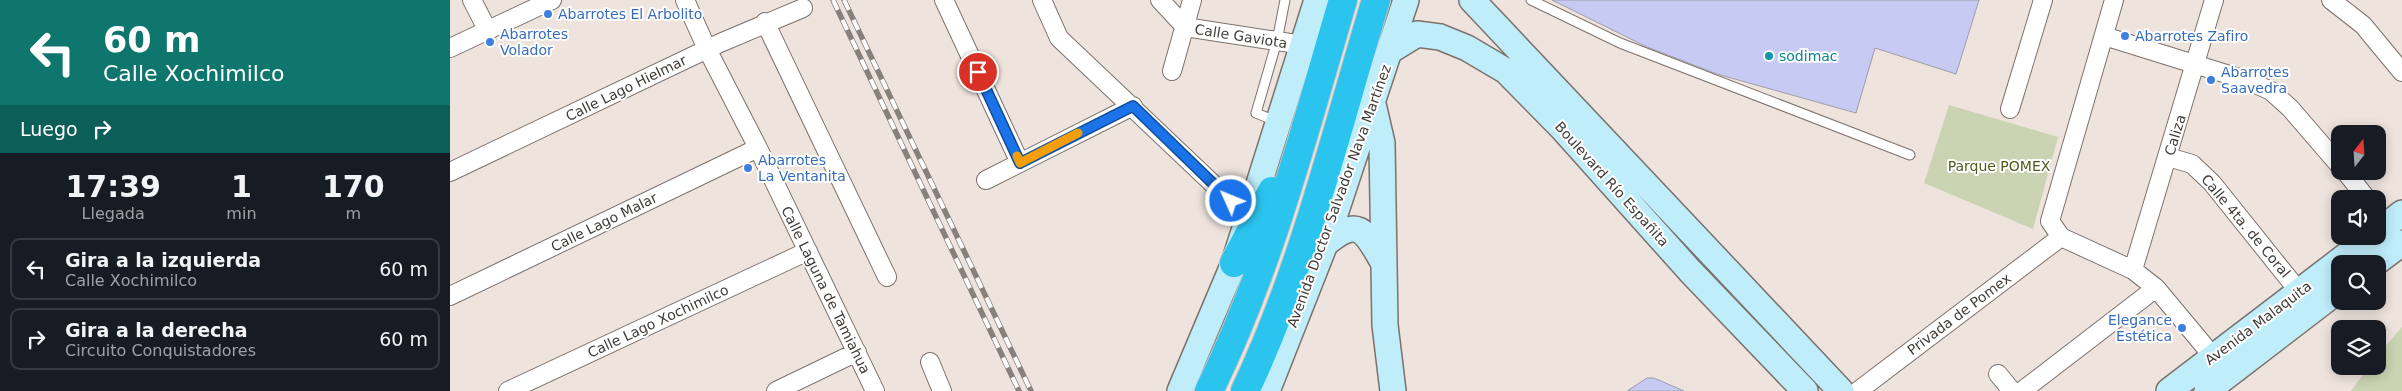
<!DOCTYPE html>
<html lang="es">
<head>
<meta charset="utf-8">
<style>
  :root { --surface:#171b24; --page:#20242c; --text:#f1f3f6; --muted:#9ea1a6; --line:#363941 }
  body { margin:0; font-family:"DejaVu Sans",sans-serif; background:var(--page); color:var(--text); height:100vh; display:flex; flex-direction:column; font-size:19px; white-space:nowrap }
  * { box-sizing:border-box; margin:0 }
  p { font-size:16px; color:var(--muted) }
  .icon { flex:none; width:28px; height:28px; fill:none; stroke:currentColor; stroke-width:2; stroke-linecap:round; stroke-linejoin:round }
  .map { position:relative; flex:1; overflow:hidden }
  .side { display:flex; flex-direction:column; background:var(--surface); width:450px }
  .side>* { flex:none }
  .banner { background:#0f766e; color:#fff; overflow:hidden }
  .needle { width:32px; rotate:17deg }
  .fabs { position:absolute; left:1881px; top:125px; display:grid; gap:10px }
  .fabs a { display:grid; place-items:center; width:55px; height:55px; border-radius:10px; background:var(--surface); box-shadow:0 2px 12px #0003; font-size:25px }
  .pin { position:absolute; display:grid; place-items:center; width:42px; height:42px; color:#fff; margin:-21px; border:2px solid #fff; border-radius:50%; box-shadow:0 1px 5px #0007 }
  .me { position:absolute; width:55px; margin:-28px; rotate:314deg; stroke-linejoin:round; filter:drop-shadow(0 0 4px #0008) }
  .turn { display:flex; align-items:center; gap:18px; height:105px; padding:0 20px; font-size:22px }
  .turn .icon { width:65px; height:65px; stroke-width:2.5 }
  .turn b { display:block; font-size:35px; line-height:42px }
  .then { display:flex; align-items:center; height:48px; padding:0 20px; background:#0003; gap:10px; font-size:19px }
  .eta { display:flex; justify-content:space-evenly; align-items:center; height:85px; text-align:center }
  .eta b { font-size:30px; font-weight:700; line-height:35px }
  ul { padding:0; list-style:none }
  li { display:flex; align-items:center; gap:15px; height:62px; margin:0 10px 8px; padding:0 10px; border:2px solid var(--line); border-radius:10px }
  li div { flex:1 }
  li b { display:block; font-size:19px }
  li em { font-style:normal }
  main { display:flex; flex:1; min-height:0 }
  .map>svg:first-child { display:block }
  .green { fill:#cad4b2 }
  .building { fill:#c7cbf4; stroke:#9d9ea8 }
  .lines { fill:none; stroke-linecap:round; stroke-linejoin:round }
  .lane-casing { stroke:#7c726d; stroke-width:11 }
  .street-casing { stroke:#7c726d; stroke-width:20 }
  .secondary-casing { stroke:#7c726d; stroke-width:28 }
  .highway-casing { stroke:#c6c4c4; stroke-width:30 }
  .lane { stroke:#fff; stroke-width:9 }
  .street { stroke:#fff; stroke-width:18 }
  .secondary { stroke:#bfedfa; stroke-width:25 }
  .highway { stroke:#2ac4ef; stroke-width:28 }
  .rail-casing { stroke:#87807b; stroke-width:5.5 }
  .rail { stroke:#fff; stroke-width:4; stroke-dasharray:11; stroke-linecap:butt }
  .route-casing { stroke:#114b97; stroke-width:12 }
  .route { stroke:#1a73e8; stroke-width:9 }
  .slow { stroke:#f59e0b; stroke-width:9 }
  .shop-dot { fill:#3f7fe0; stroke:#fff; stroke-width:2 }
  .culture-dot { fill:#0f9aa8; stroke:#fff; stroke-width:2 }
  .labels { text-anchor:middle; stroke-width:4; stroke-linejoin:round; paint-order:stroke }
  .shop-label { font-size:14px; fill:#366cbe; stroke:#fff; text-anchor:start }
  .street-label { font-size:14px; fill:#403c39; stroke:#fff }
  .culture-label { font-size:14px; fill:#0d838f; stroke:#fff; text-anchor:start }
  .park-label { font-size:14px; fill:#4d5b1c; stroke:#fff }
</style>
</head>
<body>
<main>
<section class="side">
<div class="banner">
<div class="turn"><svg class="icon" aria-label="left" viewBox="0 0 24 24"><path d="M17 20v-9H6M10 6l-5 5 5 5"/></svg><div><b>60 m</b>Calle Xochimilco</div></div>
<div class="then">Luego<svg class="icon" aria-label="right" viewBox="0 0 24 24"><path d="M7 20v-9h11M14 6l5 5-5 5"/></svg></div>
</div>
<div class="eta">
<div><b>17:39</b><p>Llegada</p></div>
<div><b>1</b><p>min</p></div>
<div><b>170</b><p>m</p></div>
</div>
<ul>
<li><svg class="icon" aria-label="left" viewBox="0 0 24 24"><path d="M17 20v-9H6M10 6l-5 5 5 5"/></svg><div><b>Gira a la izquierda</b><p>Calle Xochimilco</p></div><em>60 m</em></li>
<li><svg class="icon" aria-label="right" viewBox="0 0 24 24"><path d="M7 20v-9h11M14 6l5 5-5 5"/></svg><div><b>Gira a la derecha</b><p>Circuito Conquistadores</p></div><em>60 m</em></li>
</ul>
</section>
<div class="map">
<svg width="1952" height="391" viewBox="0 0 1952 391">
  <rect width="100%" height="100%" fill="#eee3dd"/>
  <path class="green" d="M1499 105 1608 137 1583 229 1474 183Z
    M1952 327V391H1901L1919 366H1928V355Z"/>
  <path class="building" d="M1102 0H1529L1506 74 1425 48 1406 113 1267 74 1197 47Z
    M1197 378H1204L1234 391H1177Z"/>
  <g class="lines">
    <g class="lane-casing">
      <path id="lane" d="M1081 0 1170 43 1460 155
        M828 122 806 113 827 41 835 0"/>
    </g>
    <g class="street-casing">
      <path id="street" d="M22 0 38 31
        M235 0 257 49 308 148 425 391
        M494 0 570 163
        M592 0 609 38 781 201 803 208
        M710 0 735 27 853 45
        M1664 0 1600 221 1611 237 1683 270 1706 288 1771 366
        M1881 0 1913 25 1952 72
        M315 22 437 277
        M1654 36 1799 81 1821 91 1840 108 1890 166
        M0 48 102 0
        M722 71 742 0
        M1560 109 1593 0
        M1718 157 1742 164 1762 183 1855 299
        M1895 171 1917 199
        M0 172 270 43 353 8
        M536 180 683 106
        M1683 270 1764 0
        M0 296 308 148
        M480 362 492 391
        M1548 374 1562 391
        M58 391 358 251
        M326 391 407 352
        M1408 391 1611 237
        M1572 391 1706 288"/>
    </g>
    <g class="secondary-casing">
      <path id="secondary" d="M1022 0 1391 391
        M941 50 967 34 990 37 1017 48 1056 71 1112 128 1240 271 1355 391
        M923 104 932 143 935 325 943 391
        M1928 232 1952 213
        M875 244C908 216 915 230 933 262
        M1924 264 1952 243
        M730 391 784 263 867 0
        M817 391 875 244 956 0
        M1719 391 1922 236
        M1757 391 1890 289"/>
    </g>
    <g class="highway-casing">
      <path id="highway" d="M784 263 822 191
        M759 391C820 267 854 132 893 0
        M795 391C854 267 886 131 926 0"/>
    </g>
    <use href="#lane" class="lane"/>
    <use href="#street" class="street"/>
    <use href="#secondary" class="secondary"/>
    <use href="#highway" class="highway"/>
    <g class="rail-casing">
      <path id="rail" d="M383 0 569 391
        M394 0 581 391"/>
    </g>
    <use href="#rail" class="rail"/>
  </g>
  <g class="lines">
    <g class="route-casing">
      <path id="route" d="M528 72 570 163 683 106 781 201"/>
    </g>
    <use href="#route" class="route"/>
    <path class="slow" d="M567 156 570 163 628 133"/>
  </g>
  <g class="shop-dot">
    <circle cx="98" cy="14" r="5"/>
    <circle cx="1675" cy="36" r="5"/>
    <circle cx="40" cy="42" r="5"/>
    <circle cx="1761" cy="80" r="5"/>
    <circle cx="298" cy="168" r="5"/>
    <circle cx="1732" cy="328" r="5"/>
  </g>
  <circle class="culture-dot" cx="1319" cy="56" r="5"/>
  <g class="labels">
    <g class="shop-label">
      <text x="108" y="19">Abarrotes El Arbolito</text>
      <text x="50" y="39">Abarrotes<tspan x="50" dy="16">Volador</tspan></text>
      <text x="1685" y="41">Abarrotes Zafiro</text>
      <text x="1771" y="77">Abarrotes<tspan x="1771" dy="16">Saavedra</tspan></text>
      <text x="308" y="165">Abarrotes<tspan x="308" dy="16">La Ventanita</tspan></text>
      <text x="1722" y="325" text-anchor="end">Elegance<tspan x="1722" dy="16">Estética</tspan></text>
    </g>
    <g class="street-label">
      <text transform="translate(791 36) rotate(9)" y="5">Calle Gaviota</text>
      <text transform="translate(176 88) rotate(-26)" y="5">Calle Lago Hielmar</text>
      <text transform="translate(1725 135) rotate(-73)" y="5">Caliza</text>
      <text transform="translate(1162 184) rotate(48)" y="5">Boulevard Río Españita</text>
      <text transform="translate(889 196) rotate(-70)" y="5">Avenida Doctor Salvador Nava Martínez</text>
      <text transform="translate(154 222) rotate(-26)" y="5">Calle Lago Malar</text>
      <text transform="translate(1796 226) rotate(50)" y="5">Calle 4ta. de Coral</text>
      <text transform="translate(376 290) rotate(64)" y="5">Calle Laguna de Tamiahua</text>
      <text transform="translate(1509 314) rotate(-37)" y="5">Privada de Pomex</text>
      <text transform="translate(208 321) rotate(-25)" y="5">Calle Lago Xochimilco</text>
      <text transform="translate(1808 323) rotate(-37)" y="5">Avenida Malaquita</text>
    </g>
    <g class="culture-label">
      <text x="1329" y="61">sodimac</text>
    </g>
    <g class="park-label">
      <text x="1549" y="171">Parque POMEX</text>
    </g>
  </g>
</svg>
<div class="fabs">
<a><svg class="needle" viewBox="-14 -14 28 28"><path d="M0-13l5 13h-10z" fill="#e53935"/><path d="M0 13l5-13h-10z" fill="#9ea1a6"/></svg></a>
<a><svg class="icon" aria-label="sound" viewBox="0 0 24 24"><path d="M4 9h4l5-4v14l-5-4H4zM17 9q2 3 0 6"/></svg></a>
<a><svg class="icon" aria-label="search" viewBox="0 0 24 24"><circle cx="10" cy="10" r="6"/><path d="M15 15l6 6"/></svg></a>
<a><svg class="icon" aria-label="layers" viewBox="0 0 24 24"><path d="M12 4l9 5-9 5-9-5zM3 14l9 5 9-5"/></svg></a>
</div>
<div class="pin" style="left:528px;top:72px;background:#d93025"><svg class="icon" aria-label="arrive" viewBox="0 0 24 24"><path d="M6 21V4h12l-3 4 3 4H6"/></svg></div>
<svg class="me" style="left:781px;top:201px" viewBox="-20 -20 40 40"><circle r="17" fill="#1a73e8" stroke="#fff" stroke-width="3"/><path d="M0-11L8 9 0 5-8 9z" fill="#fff"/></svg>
</div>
</main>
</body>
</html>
